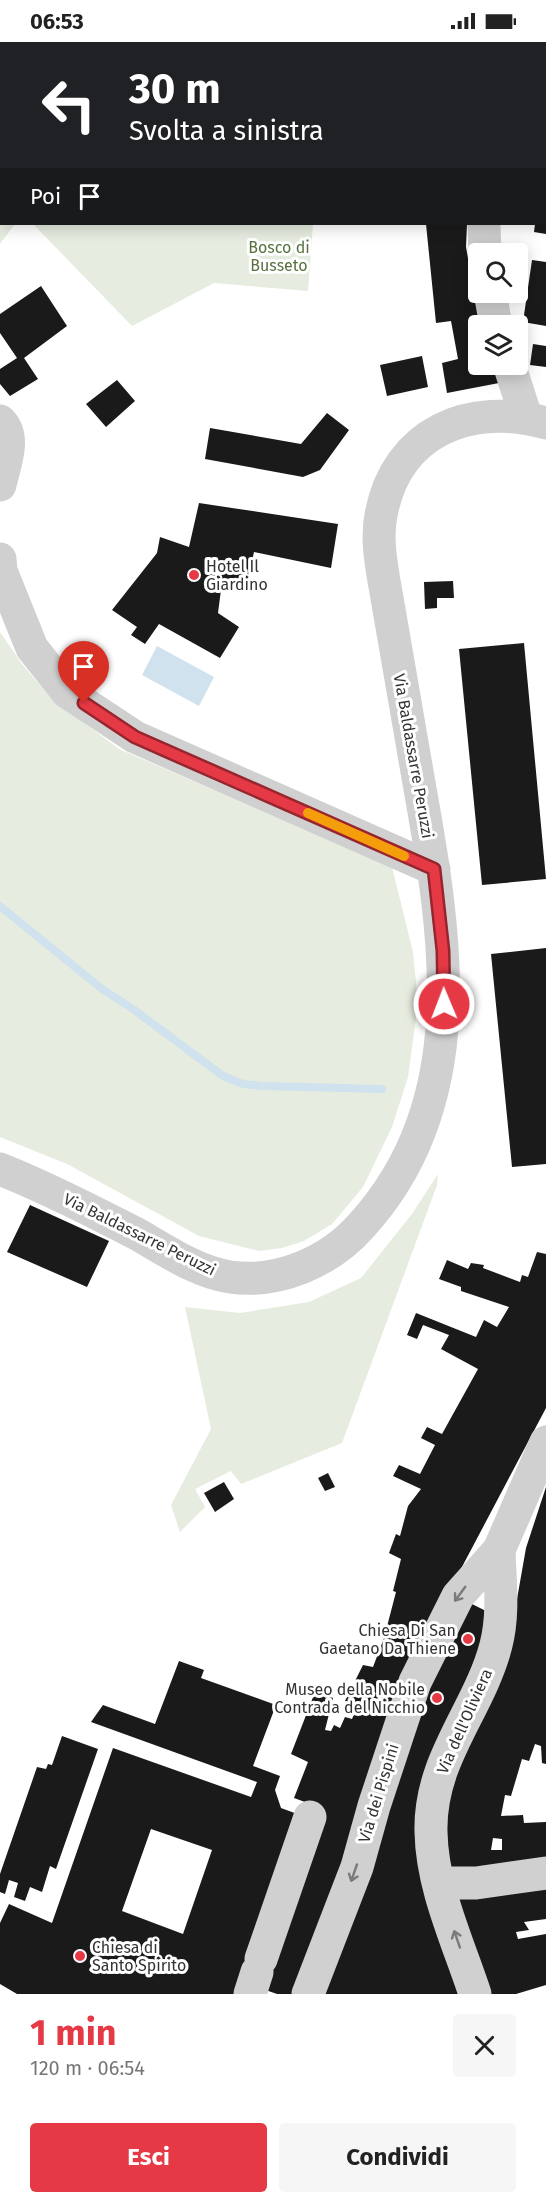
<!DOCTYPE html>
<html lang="it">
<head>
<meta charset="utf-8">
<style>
  :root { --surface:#fff; --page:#f6f6f6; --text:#222; --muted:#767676; --accent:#e63946 }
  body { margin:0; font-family:"Fira Sans",sans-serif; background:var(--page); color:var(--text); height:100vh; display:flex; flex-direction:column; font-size:22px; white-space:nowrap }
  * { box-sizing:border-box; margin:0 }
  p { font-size:20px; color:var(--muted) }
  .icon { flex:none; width:33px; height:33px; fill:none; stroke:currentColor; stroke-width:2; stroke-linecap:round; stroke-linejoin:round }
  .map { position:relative; height:1952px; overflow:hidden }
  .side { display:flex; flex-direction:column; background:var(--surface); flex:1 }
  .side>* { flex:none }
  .guide { position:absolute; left:0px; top:0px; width:546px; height:183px; box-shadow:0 3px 15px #0003; background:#202124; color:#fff; overflow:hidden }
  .tools { position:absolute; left:468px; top:201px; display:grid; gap:12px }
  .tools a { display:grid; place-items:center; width:60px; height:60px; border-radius:6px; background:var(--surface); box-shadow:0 3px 15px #0003; font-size:30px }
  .pin { position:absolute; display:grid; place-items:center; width:51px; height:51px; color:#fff; margin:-62px -26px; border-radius:50% 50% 50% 0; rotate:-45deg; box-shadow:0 0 6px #0007 }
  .pin .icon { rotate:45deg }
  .me { position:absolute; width:66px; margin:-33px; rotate:359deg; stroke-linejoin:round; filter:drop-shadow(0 0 4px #0008) }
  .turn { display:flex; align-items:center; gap:21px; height:126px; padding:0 30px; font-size:27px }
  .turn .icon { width:78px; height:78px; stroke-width:2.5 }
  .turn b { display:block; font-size:42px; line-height:51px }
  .then { display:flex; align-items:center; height:57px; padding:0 30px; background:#0003; gap:12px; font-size:22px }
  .round { display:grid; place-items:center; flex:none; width:63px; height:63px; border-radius:6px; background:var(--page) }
  .summary { display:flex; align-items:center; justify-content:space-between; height:102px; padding:0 30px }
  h1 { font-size:36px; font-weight:700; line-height:45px; color:var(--accent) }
  .cta { display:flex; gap:12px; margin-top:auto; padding:12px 30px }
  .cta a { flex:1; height:69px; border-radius:6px; background:var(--accent); color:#fff; font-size:24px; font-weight:700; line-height:69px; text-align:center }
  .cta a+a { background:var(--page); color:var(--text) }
  .status { display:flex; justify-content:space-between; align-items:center; height:42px; padding:0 30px; background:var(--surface); direction:ltr }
  .status svg { height:16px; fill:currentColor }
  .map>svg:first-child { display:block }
  .green { fill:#e6ecdf }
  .water { fill:#cfe2ee }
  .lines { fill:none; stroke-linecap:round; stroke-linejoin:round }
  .stream { stroke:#cfe2ee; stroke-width:8 }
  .building { fill:#1a1a1a; fill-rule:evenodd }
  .minor { stroke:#d0d0d0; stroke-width:33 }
  .oneway { stroke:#7a7a7a }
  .route-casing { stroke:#96252e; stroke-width:15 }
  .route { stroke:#e63946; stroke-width:10 }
  .slow { stroke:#f59e0b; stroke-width:10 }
  .poi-dot { fill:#e63946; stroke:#fff; stroke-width:2 }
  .labels { text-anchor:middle; stroke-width:6; stroke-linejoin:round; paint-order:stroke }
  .park-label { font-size:16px; fill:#56703f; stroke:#fff }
  .poi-label { font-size:16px; fill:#333; stroke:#fff; text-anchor:start }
  .street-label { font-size:16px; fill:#333; stroke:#fff }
</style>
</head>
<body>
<div class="status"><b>06:53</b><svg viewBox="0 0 49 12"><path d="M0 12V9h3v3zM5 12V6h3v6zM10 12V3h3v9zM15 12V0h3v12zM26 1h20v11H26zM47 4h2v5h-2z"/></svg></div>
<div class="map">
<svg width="546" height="1952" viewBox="0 0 546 1952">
  <rect width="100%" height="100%" fill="#fff"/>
  <path class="green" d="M0 0H327L2 2V182H15L0 202Z
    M33 182H313L308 249 214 241 132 284Z
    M0 590 22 622 51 656 119 707 392 825 413 910 418 961 408 1035 392 1085 363 1145 332 1182 304 1199 282 1206 259 1209 199 1194 67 1122 0 1095Z
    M438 1132 437 1143 342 1401 241 1442 231 1429 195 1447 205 1465 180 1490 171 1463 211 1387 185 1265 240 1271 309 1260 361 1236 412 1172Z"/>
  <path class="water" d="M157 604 214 635 199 664 142 633Z"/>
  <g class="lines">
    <path class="stream" d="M0 864 102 947 133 967 223 1034 243 1042 263 1044 382 1047"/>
  </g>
  <path class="building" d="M426 182H467L466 205 480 284 478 322H493L499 341 447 351 442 321 458 317 451 279 436 281Z
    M535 182H546V192L534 190Z
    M532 218 546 220V284L523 280Z
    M41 244 67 284 24 316 38 337 10 354 0 342V327L17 316 0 291V272Z
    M533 302 546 304V325L530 323Z
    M422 314 428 345 387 354 380 323Z
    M117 338 135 359 106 385 86 362Z
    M327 371 349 388 320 428 303 435 205 417 210 386 301 402Z
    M199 461 338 482 331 526 254 510 246 546 222 540 218 571 239 585 220 616 159 582 145 602 131 593 137 585 112 568 157 511 160 495 189 505Z
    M453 539 454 556H437V566L425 567 424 540Z
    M524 601 546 837 482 843 459 607Z
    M546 906V1122L512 1125 491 912Z
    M30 1163 109 1199 87 1245 7 1210Z
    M537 1210 546 1212V1366L454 1540 298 1952H277L257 1945 316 1764 294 1756 308 1720 291 1712 315 1650 333 1656 325 1688 331 1689 334 1683 340 1686 345 1675 352 1677 358 1663 345 1659 363 1623 373 1625 384 1596 396 1550 393 1549 401 1517 389 1511 396 1492 400 1494 408 1464 421 1447 393 1434 399 1423 420 1432 435 1403 421 1396 427 1385 442 1392 478 1327 441 1307 449 1293 423 1283 417 1297 407 1293 416 1271 476 1295 484 1278 497 1285 509 1265 461 1249V1245L439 1237 447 1218 468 1227 471 1221 484 1223 483 1226 520 1240 522 1233 528 1235Z
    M328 1431 335 1445 325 1449 318 1436Z
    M224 1440 234 1457 215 1470 204 1451Z
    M546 1445V1722L542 1721 541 1704 535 1702 529 1719 522 1717 511 1754 505 1753 501 1774 523 1773 524 1781 546 1780V1821L444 1832 441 1765 514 1574 526 1506ZM493 1796 502 1797V1808H491Z
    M470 1561 494 1573 435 1711 463 1952H324L424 1650Z
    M179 1619 204 1628 201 1636 276 1663 253 1724 280 1734 275 1748 281 1766 300 1773 234 1952H17L0 1942V1881L9 1862 52 1881 113 1706 251 1755 257 1740 91 1680 103 1663 155 1682ZM151 1787 212 1808 183 1892 122 1869Z
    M62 1694 98 1707 56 1827 50 1824 42 1850 30 1845 25 1859 14 1855 18 1841 9 1838 5 1852 0 1850V1832L37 1725 46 1727 48 1722 52 1723Z
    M546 1843V1877L524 1880 529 1888 516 1890 518 1897 546 1892V1943L516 1952H488L451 1854Z"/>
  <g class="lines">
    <path class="minor" d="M505 2V0
      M484 182 485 212
      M490 250 496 284
      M509 322 526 375
      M0 379C17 395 4 423 0 443
      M0 517 1 529 32 606 67 650 135 695 434 827
      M0 1127C47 1146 92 1169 137 1192 165 1208 197 1230 230 1235 278 1242 329 1220 361 1184 475 1059 446 892 419 741 407 672 395 602 383 533 380 514 377 493 381 473 396 390 470 359 546 381
      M438 1841H476L546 1831
      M261 1917 310 1775
      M250 1952 257 1930
      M308 1952 357 1825 374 1764 415 1640 458 1554 499 1508 546 1400
      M475 1952C458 1900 432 1846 431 1790 429 1717 479 1669 496 1603 504 1572 500 1540 499 1508"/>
  </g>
  <defs><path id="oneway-shaft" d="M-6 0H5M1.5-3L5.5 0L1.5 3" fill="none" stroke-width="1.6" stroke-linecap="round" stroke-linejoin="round" transform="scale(1.5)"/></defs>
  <g class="oneway">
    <use href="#oneway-shaft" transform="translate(460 1552) rotate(126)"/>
    <use href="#oneway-shaft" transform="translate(354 1831) rotate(109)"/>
    <use href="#oneway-shaft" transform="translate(457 1897) rotate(-109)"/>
  </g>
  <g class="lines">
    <g class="route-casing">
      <path id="route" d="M84 661 135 695 434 827 443 909 444 962"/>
    </g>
    <use href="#route" class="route"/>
    <path class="slow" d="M308 771 404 814"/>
  </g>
  <g class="poi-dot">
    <circle cx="194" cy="533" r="6"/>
    <circle cx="468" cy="1597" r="6"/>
    <circle cx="437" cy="1656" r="6"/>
    <circle cx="80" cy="1914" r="6"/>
  </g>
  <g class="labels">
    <g class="park-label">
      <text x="279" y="211">Bosco di<tspan x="279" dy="18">Busseto</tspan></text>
    </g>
    <g class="poi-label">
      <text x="206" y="530">Hotel Il<tspan x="206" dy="18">Giardino</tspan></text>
      <text x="456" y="1594" text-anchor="end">Chiesa Di San<tspan x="456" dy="18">Gaetano Da Thiene</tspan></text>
      <text x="425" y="1653" text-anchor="end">Museo della Nobile<tspan x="425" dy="18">Contrada del Nicchio</tspan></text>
      <text x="92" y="1911">Chiesa di<tspan x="92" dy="18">Santo Spirito</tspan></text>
    </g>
    <g class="street-label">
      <text transform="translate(414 714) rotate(80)" y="6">Via Baldassarre Peruzzi</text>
      <text transform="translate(140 1192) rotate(26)" y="6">Via Baldassarre Peruzzi</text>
      <text transform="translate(464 1679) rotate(-66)" y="6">Via dell'Oliviera</text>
      <text transform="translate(378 1751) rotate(-73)" y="6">Via dei Pispini</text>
    </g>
  </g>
</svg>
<div class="tools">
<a><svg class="icon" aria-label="search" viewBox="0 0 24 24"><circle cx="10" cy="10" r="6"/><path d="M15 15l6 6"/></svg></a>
<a><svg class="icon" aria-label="layers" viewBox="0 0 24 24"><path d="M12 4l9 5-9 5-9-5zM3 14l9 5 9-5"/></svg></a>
</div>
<div class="pin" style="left:84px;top:661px;background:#d93025"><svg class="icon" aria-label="arrive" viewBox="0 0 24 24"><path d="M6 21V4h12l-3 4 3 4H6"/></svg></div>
<svg class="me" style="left:444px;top:962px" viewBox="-20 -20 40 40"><circle r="17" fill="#e63946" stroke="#fff" stroke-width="3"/><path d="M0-11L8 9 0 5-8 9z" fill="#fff"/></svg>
<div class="guide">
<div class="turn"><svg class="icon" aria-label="left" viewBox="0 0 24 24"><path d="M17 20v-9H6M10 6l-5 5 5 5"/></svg><div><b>30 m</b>Svolta a sinistra</div></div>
<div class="then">Poi<svg class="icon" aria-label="arrive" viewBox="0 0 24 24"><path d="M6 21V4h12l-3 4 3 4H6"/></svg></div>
</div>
</div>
<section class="side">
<div class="summary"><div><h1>1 min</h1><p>120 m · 06:54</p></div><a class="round"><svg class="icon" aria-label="close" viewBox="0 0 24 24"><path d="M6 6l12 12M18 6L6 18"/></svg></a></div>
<div class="cta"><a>Esci</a><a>Condividi</a></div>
</section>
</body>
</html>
